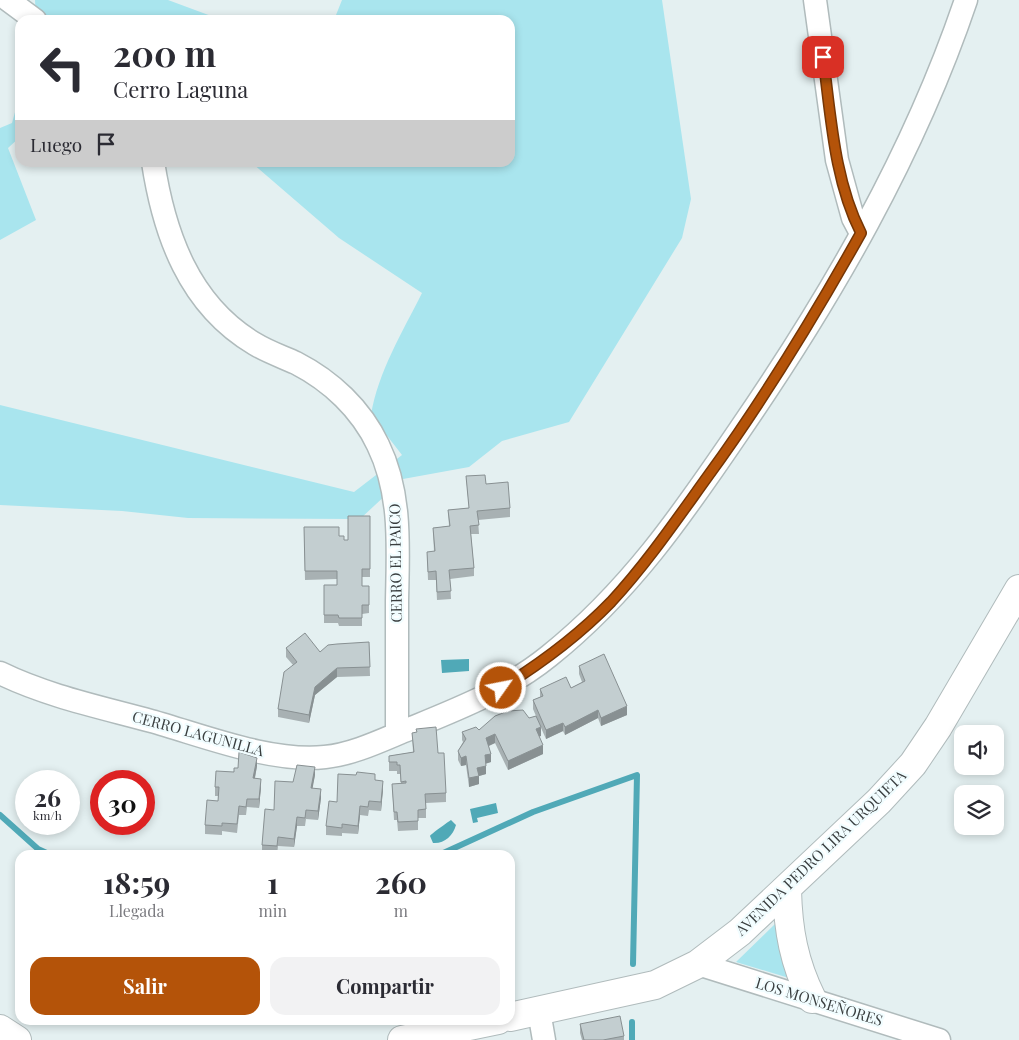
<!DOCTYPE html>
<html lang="es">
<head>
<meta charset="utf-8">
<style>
  :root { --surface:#fff; --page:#f2f2f3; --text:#2b2b33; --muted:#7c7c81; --accent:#b45309 }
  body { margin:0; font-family:"Playfair Display",serif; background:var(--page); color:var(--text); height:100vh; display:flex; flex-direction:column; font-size:19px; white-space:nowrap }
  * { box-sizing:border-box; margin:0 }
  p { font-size:16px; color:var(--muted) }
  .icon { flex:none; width:28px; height:28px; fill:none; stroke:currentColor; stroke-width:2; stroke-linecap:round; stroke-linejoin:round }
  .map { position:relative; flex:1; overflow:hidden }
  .drawer { position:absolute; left:15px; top:850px; width:500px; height:175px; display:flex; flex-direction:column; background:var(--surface); border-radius:15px; box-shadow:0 2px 8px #0003 }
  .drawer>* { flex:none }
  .hud { position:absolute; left:15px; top:15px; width:500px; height:152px; border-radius:15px; box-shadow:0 2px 8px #0003; background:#fff; color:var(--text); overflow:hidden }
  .tools { position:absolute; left:954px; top:725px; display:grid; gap:10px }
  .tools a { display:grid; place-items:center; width:50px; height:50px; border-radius:10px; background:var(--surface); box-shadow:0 2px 8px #0003; font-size:25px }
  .speed { position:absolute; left:15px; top:770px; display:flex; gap:10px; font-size:25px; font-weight:700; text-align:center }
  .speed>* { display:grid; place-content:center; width:65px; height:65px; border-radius:50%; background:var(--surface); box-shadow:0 2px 8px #0003; line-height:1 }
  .speed small { font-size:12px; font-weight:400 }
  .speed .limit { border:8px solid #d22; background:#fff; color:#111 }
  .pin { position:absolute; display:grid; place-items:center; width:42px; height:42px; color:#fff; margin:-21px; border-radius:10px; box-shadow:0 2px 8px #0006 }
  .me { position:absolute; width:55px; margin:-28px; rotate:57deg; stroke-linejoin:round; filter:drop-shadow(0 0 4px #0008) }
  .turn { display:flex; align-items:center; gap:18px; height:105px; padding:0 15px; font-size:22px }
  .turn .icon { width:65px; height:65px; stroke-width:2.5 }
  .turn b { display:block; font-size:35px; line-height:42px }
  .then { display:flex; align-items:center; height:48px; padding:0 15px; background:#0003; gap:10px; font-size:19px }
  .eta { display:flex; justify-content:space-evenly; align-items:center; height:85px; text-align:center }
  .eta b { font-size:30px; font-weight:700; line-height:35px }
  .button { display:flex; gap:10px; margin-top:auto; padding:10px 15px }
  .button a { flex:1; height:58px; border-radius:15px; background:var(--accent); color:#fff; font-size:20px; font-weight:700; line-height:58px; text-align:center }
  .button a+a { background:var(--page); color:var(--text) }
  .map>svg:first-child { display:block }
  .green { fill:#a9e5ee }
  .water { fill:#50a9b7 }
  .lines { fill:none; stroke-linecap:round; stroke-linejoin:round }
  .stream { stroke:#50a9b7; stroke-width:6 }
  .minor-casing { stroke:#b0bbbc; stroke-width:25 }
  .secondary-casing { stroke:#b0bbbc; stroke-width:30 }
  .minor { stroke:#fff; stroke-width:22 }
  .secondary { stroke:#fff; stroke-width:28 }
  .wall { fill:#a8b1b3 }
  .shaded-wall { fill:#889092 }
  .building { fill:#c3ced0; stroke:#889092 }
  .route-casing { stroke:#753606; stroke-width:12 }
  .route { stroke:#b45309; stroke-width:9 }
  .labels { text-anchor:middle; stroke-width:4.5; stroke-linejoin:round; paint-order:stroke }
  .street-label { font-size:15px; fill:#393e3f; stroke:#f1fdff }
</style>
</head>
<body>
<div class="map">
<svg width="1019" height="1040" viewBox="0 0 1019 1040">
  <rect width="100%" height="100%" fill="#e4f0f1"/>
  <path class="green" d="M35 0H168L222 20H36Z
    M342 0H662L691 199 682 238 569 422 502 441 469 467 403 479 360 519 188 518 122 511 0 505V405L354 492 402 455 371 415C378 372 403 331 422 293L339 238 252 163 510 162V20H334Z
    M20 94V137L8 148 36 220 0 240V128L12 123Z
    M775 924 783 962 789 978 736 962Z"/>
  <path class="water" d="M469 659V671L442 673 441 660Z
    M496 803 498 813 477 818 478 822 473 823 470 809Z
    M451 820 456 825C453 836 444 844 433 843L430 836C431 834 448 822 451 820Z"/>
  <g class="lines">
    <path class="stream" d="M0 815 38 849 51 855
      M439 855 533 812 637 775 633 964
      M632 1022V1040"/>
    <g class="minor-casing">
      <path id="minor" d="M8 0 35 20
        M815 0 837 160 853 218 861 233
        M153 162C164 234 189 305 255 344 268 352 283 357 296 363 331 381 361 409 378 445 402 494 398 548 397 601 397 645 397 689 397 733
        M0 673C47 696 100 707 151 721 202 735 271 763 325 757 354 754 382 740 409 729 458 709 507 690 549 656 629 592 682 515 739 431 831 297 914 154 966 0
        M698 964 939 1040
        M539 1011 544 1040"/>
    </g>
    <g class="secondary-casing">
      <path id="secondary" d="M787 890C788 930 794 963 812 999
        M510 1017 655 985 698 964 740 932 879 801 913 764 938 727 1019 589
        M0 1029 17 1040
        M402 1040 498 1020"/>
    </g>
    <use href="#minor" class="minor"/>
    <use href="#secondary" class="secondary"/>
  </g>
  <path class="wall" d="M466 476 486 484 510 508V517L478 520 479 534H471L474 568V576L450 579 451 599 437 600 436 580H428L427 552H434L433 528 449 526 448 510 469 508Z
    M370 516V577H362V586H369V613L362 614V626H339L338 623H324V585H337V579L305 580 304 527 339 536 344 540H348Z
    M369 642 370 676 337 677 315 695 309 723 278 717V709L293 665 286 657V648L320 652Z
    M579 666 627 715 601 726 598 718 565 735 563 731 546 739 538 721 541 736H539L543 754 508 770 495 743 489 746 491 762 486 763V774L479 776V784L469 787 466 765 461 766 458 760V751L463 742 462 740V732L479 730 529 718 536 716 533 709V700L540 697V689L571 688 582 682 579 674Z
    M412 733 438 753 446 793V802L426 803V818H418V830L398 831 397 820H394L392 784H401L400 774H397V771H389V756L413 752Z
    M257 766 255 778 261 787 259 808 247 807 246 815H239L237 833 222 831V835L205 834V825L218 801V796H215V787L238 768Z
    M315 775 312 788 321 798 318 820 306 819 305 826H297L294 847 278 846 277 855 262 854V845L274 810 293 782Z
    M375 780 383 789 381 811 369 810 368 816 360 815 358 834 342 833V836L326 835V826L337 802Z
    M580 1024 624 1036V1040H582L580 1033Z"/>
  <path class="shaded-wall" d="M337 668V677L315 695 309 723V715L315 687Z
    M627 706V715L601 726V718Z
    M598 710V718L565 735V727Z
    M563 723V731L546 739V730Z
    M541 727V736L536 738V729Z
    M495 734V743L486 747V738Z
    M543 745V754L508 770V761Z
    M491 754V762L485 764V755Z
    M466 756V765L461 766V758Z
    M257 758V766L253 787V778Z
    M486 766V774L479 776V784L469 787V778L477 768Z
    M315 767V775L311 797V788Z
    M261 779V787L259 808V799Z
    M383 781V789L381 811V802Z
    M321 789V798L318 820V811Z
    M360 806V815L358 834V826Z
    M297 817V826L294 847V839Z"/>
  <path class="building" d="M485 475 486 484 508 482 510 508 477 511 479 525 470 526 474 568 449 570 451 591 437 592 436 571 428 572 427 552 435 551 433 528 450 526 448 510 469 508 466 476Z
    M348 516H370V569H362V586H369V605H362V618H339L338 615H324V585H337V571H305L304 527H339V536H344V540H348Z
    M305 633 320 652 328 645 337 644 369 642 370 667 337 668 315 687 309 715 278 709 284 672 297 662 286 648Z
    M604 654 627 706 601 718 598 710 565 727 563 723 546 730 533 700 543 696 540 689 566 677 571 688 585 681 579 666Z
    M523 710 529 718 536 716 541 727 536 729 543 745 508 761 495 734 486 738 491 754 485 755 486 766 477 768 479 776 469 778 466 756 461 758 458 751 466 739 462 732 476 727 479 730 495 716 508 711Z
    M436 727 438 753H444L446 793 425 794 426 809 418 810V821L398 822 397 812H394L392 784 406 783V781L401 782 400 765H397V762H389V756L414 752 412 733 417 732 416 729Z
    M239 752 257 758 253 778 261 779 259 799H247L246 807 239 806 237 824 222 823V826L205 825 207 800 218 801 219 787H215L216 771 234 772V768H238Z
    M297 765 315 767 311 788 321 789 318 811 306 810 305 818 297 817 294 839 278 837 277 846 262 845 265 809 274 810 275 781 293 782Z
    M357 772 375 774V780L383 781 381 802 369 801 368 807 360 806 358 826 342 824V828L326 826 329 801 337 802 338 774 356 775Z
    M620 1016 624 1036 603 1040H584L580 1024Z"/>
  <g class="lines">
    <g class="route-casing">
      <path id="route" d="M501 688C540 664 579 635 611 602 647 563 677 519 708 476 764 399 814 317 861 233 834 180 831 116 823 57"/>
    </g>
    <use href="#route" class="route"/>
  </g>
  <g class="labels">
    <g class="street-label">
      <text transform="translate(396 563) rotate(-91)" y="5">CERRO EL PAICO</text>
      <text transform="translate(198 734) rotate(15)" y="5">CERRO LAGUNILLA</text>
      <text transform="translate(821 853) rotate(-44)" y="5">AVENIDA PEDRO LIRA URQUIETA</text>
      <text transform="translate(819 1002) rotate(17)" y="5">LOS MONSEÑORES</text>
    </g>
  </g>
</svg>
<div class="tools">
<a><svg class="icon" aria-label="sound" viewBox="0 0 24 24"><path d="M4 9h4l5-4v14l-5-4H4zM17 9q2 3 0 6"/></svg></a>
<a><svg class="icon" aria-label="layers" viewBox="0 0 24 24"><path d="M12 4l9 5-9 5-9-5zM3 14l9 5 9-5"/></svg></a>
</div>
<div class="speed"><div>26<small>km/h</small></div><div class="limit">30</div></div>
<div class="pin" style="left:823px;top:57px;background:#d93025"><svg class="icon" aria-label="arrive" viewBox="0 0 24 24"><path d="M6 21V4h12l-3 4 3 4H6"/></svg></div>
<svg class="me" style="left:501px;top:688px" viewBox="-20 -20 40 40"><circle r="17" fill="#b45309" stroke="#fff" stroke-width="3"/><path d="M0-11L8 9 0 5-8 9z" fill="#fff"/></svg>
<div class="hud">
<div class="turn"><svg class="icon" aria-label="left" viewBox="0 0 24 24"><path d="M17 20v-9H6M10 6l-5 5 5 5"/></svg><div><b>200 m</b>Cerro Laguna</div></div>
<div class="then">Luego<svg class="icon" aria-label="arrive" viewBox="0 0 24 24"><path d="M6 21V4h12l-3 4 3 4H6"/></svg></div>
</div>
<section class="drawer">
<div class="eta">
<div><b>18:59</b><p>Llegada</p></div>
<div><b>1</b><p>min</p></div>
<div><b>260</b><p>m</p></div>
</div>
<div class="button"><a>Salir</a><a>Compartir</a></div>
</section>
</div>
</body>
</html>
